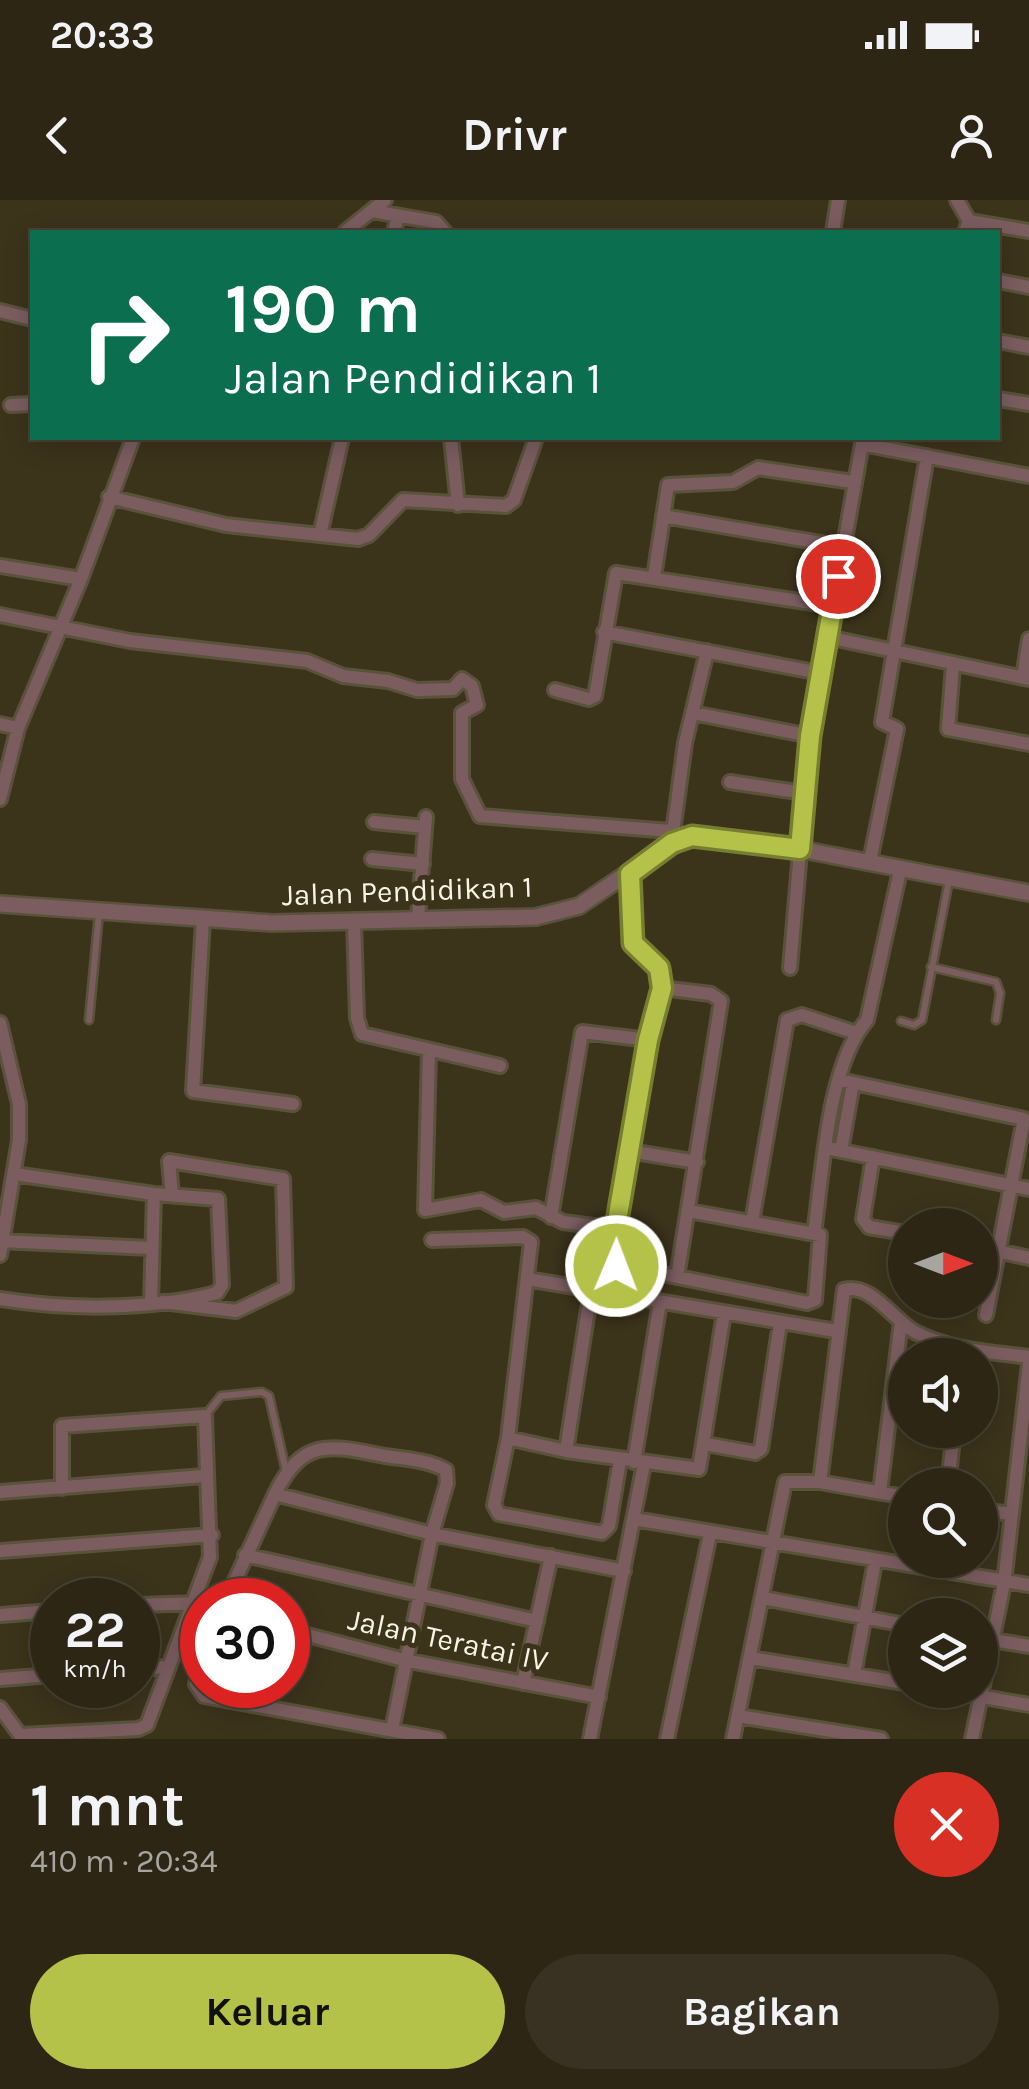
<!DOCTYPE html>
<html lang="id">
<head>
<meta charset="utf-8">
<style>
  :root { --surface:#2d2614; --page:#393222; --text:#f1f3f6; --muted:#a7a5a0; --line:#484334; --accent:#b5c249 }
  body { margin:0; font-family:Karla,sans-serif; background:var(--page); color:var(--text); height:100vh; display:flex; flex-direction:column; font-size:38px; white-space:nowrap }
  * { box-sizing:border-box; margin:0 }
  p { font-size:32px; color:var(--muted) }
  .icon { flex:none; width:55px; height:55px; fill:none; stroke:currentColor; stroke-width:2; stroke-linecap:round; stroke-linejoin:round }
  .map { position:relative; height:1539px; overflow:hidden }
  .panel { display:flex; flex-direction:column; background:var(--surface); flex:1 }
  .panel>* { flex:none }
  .guide { position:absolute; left:30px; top:30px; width:970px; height:210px; border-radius:0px; box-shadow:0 5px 25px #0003,0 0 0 2px var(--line); background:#0b6e4f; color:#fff; overflow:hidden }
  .needle { width:65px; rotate:90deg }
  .tools { position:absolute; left:888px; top:1008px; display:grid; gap:20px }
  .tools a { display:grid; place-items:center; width:110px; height:110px; border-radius:50%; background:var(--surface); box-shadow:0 5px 25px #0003,0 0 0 2px var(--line); font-size:50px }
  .speed { position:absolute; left:30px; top:1378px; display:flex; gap:20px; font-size:50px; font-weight:700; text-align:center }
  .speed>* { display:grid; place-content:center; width:130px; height:130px; border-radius:50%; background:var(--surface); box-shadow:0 5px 25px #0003,0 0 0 2px var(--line); line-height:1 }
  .speed small { font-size:25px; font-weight:400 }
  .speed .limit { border:15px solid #d22; background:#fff; color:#111 }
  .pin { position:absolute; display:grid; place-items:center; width:85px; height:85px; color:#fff; margin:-42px; border:5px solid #fff; border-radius:50%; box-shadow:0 2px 10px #0007 }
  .me { position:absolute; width:110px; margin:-55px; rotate:1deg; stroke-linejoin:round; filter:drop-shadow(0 0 8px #0008) }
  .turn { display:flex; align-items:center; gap:35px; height:210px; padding:0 30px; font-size:45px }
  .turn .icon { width:130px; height:130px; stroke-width:2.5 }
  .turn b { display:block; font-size:70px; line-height:85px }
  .round { display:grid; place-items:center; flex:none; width:105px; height:105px; border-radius:52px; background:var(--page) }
  .summary { display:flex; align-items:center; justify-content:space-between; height:170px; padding:0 30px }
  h1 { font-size:60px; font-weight:700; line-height:75px }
  .primary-button { display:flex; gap:20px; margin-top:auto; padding:20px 30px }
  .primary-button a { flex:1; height:115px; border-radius:60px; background:var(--accent); color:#111; font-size:40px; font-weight:700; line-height:115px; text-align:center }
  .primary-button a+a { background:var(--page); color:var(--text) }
  .status { display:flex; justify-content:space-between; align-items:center; height:70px; padding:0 50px; background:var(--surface); direction:ltr }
  .status svg { height:28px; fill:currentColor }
  header { display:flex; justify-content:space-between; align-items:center; height:130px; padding:0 30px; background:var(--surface); font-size:45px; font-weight:700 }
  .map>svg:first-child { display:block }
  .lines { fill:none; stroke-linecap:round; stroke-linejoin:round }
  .service-casing { stroke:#5a523b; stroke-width:11 }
  .minor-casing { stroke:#5a523b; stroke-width:18 }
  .tertiary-casing { stroke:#5a523b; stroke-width:20 }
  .service { stroke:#7b5d60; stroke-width:6 }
  .minor { stroke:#7b5d60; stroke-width:12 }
  .tertiary { stroke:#7b5d60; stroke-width:15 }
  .route-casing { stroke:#767e2f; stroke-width:25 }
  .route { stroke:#b5c249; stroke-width:18 }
  .labels { text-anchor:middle; stroke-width:10; stroke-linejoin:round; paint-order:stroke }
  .street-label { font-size:30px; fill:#faf4e5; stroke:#3c331b }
</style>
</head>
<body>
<div class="status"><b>20:33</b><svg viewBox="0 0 49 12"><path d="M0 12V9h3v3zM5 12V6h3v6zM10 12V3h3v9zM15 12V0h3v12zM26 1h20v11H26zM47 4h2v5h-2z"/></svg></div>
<header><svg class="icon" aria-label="back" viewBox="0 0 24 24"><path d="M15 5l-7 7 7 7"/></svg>Drivr<svg class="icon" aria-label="person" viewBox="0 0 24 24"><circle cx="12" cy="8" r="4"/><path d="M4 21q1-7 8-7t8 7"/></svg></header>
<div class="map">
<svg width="1029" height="1539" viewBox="0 0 1029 1539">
  <rect width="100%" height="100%" fill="#3c331b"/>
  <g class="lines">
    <g class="service-casing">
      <path id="service" d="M931 767 996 782 1000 793 996 820
        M89 820 99 713
        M901 821 914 825 922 820 949 680
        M205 1216 221 1196 262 1192 269 1196 286 1271"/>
    </g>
    <g class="minor-casing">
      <path id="minor" d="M957 0 969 21 965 32
        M372 11 436 22 445 32
        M969 21 1029 31
        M345 32 385 0
        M394 32 398 16
        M833 32 838 0
        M998 81 1029 87
        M0 111 32 119
        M998 141 1029 147
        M998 199 1029 204
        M11 205 32 204
        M451 238 458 305
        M862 244 1029 276
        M109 297 226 325 358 339 369 335 403 300 506 306 514 300 536 238
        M663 316 844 347
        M320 335 342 238
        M0 366 81 379
        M654 377 668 285 733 282 758 268 853 282
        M0 415 130 441 307 461 343 476 388 481 417 490 453 489 462 479 472 486 477 505 462 513V579L480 616 671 631
        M604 432 820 473
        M827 437 1029 479
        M953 465 948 529 1029 544
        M1023 478 1029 439
        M555 490 589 499 595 496 616 373 832 406
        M693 513 810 536
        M0 524 18 528
        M730 582 804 593
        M0 599 18 528 81 379 133 238
        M374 622 425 627
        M672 640 685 543 707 451
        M372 659 423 664
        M870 661 897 529 882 522 927 256
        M629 674 633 743 659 768 662 788 711 794 721 801 677 1077
        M418 718 426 617
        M203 720 193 891 293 904
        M354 720 357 818 362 834 500 866
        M790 768 810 536 863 238
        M662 788 629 951 613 1064 807 1103 815 1100 820 1035 689 1011
        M0 823 19 904V940L0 1055
        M429 851 425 1010 481 1000 504 1012 536 1008 563 1022 616 1029
        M840 880 1024 919 986 1115
        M827 948 1029 989
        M629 951 697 962
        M841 951 853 883
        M873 957 863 1019 869 1027 905 1033
        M14 974 154 994 151 1103
        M551 1017 582 832 649 840
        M752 1022 787 820 802 815 856 833
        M814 1033C823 973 827 866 867 820L900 671
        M432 1040 523 1037 531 1042 508 1238 494 1305 499 1314 602 1333 609 1326 620 1260
        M0 1041 151 1048
        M980 1047 1029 1058
        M527 1079 836 1131
        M0 1099C68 1110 150 1110 217 1093L222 1085 218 999 154 994
        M163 1102 236 1111 286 1087 283 979 169 961 172 995
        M508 1238 566 1251 699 1269 724 1113
        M706 1244 755 1253 761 1249 780 1123
        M566 1251 591 1090
        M634 1262 660 1102
        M820 1282 844 1090C871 1082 893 1120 915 1132 949 1150 991 1152 1029 1157
        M948 1285 954 1230
        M0 1292 204 1276
        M880 1292 901 1122
        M275 1294C303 1237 330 1245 385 1256 405 1259 428 1260 446 1270L447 1283 432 1334 392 1530
        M980 1310 1012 1314
        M634 1319 1029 1385
        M0 1351 212 1335
        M245 1355 537 1421
        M763 1398 905 1425
        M226 1400 275 1294 432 1334 624 1371
        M138 1405 199 1403
        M0 1415 52 1411
        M288 1430 404 1460 599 1497
        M980 1438 1029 1446
        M750 1458 905 1483
        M202 1465 196 1484 204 1496 438 1539
        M138 1469 166 1467
        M854 1474 875 1362
        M0 1479 52 1475
        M523 1483 551 1356
        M944 1490 1029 1505
        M0 1508 23 1539
        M738 1516 881 1539
        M21 1535 138 1529 147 1525 210 1357 205 1216 62 1226V1288
        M590 1539 644 1264
        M667 1539 710 1334
        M733 1539 785 1282H820L905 1297
        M972 1539 1004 1383 1029 1164"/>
    </g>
    <g class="tertiary-casing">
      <path id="tertiary" d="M0 704 272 723 536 717 579 706 672 643 692 637 799 649 1029 693"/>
    </g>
    <use href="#service" class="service"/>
    <use href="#minor" class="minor"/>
    <use href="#tertiary" class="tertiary"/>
  </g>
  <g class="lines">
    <g class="route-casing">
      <path id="route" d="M616 1066 611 1056 648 840 662 788 659 768 633 743 630 674 672 643 692 636 800 649 810 536 838 376"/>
    </g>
    <use href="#route" class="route"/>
  </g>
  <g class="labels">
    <g class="street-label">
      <text transform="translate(407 691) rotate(-2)" y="10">Jalan Pendidikan 1</text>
      <text transform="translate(448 1440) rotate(12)" y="10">Jalan Teratai IV</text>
    </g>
  </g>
</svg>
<div class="tools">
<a><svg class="needle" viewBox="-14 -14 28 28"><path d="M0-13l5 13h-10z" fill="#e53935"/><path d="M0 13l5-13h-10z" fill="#a7a5a0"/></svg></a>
<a><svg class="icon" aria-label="sound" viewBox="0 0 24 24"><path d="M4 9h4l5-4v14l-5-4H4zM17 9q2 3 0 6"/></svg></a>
<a><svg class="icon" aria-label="search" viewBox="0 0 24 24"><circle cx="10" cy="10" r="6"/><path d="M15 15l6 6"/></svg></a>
<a><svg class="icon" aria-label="layers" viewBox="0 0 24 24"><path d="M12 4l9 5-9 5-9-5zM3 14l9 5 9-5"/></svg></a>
</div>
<div class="speed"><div>22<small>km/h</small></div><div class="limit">30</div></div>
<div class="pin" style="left:838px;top:376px;background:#d93025"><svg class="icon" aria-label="arrive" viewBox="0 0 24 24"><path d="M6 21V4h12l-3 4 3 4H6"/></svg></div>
<svg class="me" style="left:616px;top:1066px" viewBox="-20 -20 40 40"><circle r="17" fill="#b5c249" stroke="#fff" stroke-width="3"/><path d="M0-11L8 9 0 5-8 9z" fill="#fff"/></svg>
<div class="guide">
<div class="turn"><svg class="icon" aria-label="right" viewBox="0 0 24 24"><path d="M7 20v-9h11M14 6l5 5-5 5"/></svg><div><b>190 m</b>Jalan Pendidikan 1</div></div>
</div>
</div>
<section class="panel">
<div class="summary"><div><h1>1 mnt</h1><p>410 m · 20:34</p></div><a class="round" style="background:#d93025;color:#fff"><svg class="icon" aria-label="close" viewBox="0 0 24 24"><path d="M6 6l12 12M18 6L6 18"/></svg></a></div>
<div class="primary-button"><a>Keluar</a><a>Bagikan</a></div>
</section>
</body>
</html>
